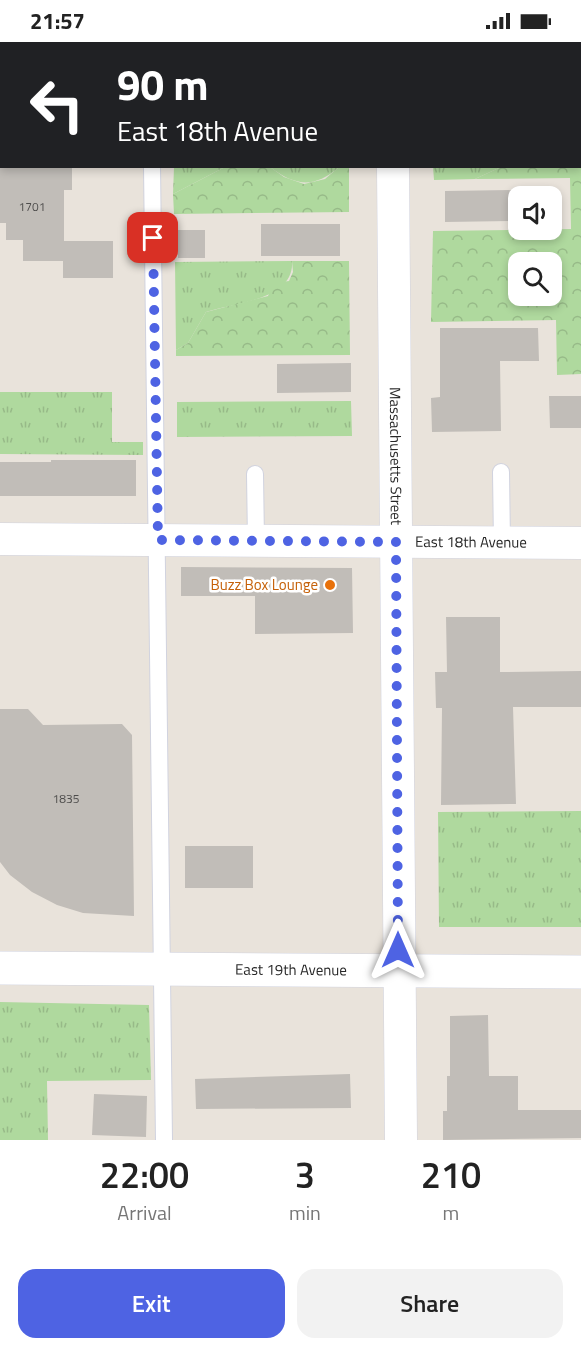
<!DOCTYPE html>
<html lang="en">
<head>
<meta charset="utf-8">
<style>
  :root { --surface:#fff; --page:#f2f2f2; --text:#222; --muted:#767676; --accent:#4e63e3 }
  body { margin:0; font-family:"Titillium Web",sans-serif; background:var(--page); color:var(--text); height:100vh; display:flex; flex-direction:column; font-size:22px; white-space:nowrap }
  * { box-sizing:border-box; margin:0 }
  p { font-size:20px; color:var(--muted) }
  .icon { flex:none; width:33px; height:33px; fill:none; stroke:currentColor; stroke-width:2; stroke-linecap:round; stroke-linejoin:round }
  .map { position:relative; height:1098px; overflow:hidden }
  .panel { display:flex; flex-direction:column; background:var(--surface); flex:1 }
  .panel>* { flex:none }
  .top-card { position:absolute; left:0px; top:0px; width:582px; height:126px; box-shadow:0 3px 9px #0003; background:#202124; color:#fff; overflow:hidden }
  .controls { position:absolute; left:508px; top:144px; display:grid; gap:12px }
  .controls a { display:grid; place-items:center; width:54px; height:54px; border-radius:12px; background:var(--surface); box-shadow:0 3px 9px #0003; font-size:30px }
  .pin { position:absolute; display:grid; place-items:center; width:51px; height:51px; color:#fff; margin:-26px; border-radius:12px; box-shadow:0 3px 9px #0006 }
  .me { position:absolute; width:66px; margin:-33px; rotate:0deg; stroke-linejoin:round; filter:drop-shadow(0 0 4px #0008) }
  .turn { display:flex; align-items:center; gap:21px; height:126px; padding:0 18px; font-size:27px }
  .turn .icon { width:78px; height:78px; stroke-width:2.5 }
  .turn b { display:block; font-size:42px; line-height:51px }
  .eta { display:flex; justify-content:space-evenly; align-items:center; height:102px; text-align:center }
  .eta b { font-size:36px; font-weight:600; line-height:42px }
  .button { display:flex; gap:12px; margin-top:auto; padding:12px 18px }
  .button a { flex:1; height:69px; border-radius:18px; background:var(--accent); color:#fff; font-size:24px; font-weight:600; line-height:69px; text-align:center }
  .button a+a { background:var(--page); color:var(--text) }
  .status { display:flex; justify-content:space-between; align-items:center; height:42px; padding:0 30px; background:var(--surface); direction:ltr }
  .status svg { height:16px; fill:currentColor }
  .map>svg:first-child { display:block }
  .grass { fill:url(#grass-tufts) }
  .forest { fill:url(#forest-crowns); fill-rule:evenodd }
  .building { fill:#c1bdb8 }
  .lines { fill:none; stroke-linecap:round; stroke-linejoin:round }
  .service-casing { stroke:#d1d3df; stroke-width:18 }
  .minor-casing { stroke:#d1d3df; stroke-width:33 }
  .tertiary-casing { stroke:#d1d3df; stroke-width:34 }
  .service { stroke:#fff; stroke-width:16 }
  .minor { stroke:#fff; stroke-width:32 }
  .tertiary { stroke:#fff; stroke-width:33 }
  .route { stroke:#4e63e3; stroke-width:10; stroke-dasharray:0 18 }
  .food-dot { fill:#e8710a; stroke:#fff; stroke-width:2 }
  .labels { text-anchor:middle; stroke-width:5; stroke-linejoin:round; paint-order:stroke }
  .number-label { font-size:12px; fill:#4e4d4c }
  .street-label { font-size:15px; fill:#282828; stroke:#fff }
  .food-label { font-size:15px; fill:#c56008; stroke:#fff; text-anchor:end }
</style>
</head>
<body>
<div class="status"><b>21:57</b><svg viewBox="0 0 49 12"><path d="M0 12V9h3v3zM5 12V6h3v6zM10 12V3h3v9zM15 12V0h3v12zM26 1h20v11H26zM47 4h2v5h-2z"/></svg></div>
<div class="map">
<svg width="581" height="1098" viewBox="0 0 581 1098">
  <defs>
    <pattern id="grass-tufts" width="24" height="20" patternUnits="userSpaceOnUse" patternTransform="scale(1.5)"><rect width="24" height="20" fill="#afd99e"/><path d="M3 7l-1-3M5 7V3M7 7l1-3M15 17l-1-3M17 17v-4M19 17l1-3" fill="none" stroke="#97ba88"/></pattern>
    <pattern id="forest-crowns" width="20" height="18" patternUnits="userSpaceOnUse" patternTransform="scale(1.5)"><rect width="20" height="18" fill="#afd99e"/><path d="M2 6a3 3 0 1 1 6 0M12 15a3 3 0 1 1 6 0" fill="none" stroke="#97ba88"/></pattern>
  </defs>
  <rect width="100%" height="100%" fill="#e9e3db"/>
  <path class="grass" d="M174 125H225L173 152Z
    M270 125H339C314 147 295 144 270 125Z
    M433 125 434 124 501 125 475 137 434 138Z
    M292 219C295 258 234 261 206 270L188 301 176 308 175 220Z
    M0 350H112V400H143V413L0 412Z
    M351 359 352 394 177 395V360Z
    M581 769V885H439L438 770Z
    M0 960 149 963 151 1038 47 1039 48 1098H0Z"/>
  <path class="forest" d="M581 103V332L557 333 556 278 431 280 433 189 571 187 570 136 475 137 501 125 580 124ZM552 220V254H519V220Z
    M225 125H270L284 135 304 142 325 137 339 125H349V170L174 172 173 152Z
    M292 219H349L350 313 176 314V308L188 301 206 270 268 254C272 244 278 240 289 239L293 230Z"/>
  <path class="building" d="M0 124H72V148H64V199H113V236H63V219H23V198H6V181H0Z
    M518 148 519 179 445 180V149Z
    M261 182H340V214H261Z
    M178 188H205V216H178Z
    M440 286H538L539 319H500L501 389 432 390 431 356 440 355Z
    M351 321V350L277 351V322Z
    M549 354H581V386H550Z
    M51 418H136V454H0V420H51Z
    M181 525 352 526 353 591 255 592V554H181Z
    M446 575H500V630L581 629V665H513L516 762 441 763 442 666H436L435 630H447Z
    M0 667H28L43 683 122 682 132 693 134 874 83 871 57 863 32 850 10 833 0 820Z
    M185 804H253V846H185Z
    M488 973 489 1034H518V1068H581V1096L443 1098V1069H447V1034H450V974Z
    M350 1032 351 1066 196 1067 195 1037Z
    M94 1052 147 1054 146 1095 92 1093Z"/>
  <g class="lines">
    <g class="service-casing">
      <path id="service" d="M9 0V2
        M151 0V2
        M152 124 164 1098
        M501 430 502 501
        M255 432 256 499"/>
    </g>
    <g class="minor-casing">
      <g id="minor">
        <path d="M392 0V2"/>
        <path id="s1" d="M393 124 401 1098"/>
        <path id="s2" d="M0 497 581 501"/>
      </g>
    </g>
    <g class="tertiary-casing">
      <g id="tertiary">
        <path id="s3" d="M0 926 581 930"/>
      </g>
    </g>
    <use href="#service" class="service"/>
    <use href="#minor" class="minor"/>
    <use href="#tertiary" class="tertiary"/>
  </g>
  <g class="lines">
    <path class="route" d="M153 196 158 498 396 500 398 908"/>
  </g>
  <circle class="food-dot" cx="330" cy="543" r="6"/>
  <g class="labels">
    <g class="number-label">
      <text x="32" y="169">1701</text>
      <text x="66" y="761">1835</text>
    </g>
    <g class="street-label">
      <text dy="5" stroke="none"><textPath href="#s1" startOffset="290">Massachusetts Street</textPath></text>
      <text dy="5" stroke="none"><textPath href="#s2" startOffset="471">East 18th Avenue</textPath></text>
      <text dy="5" stroke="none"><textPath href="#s3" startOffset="291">East 19th Avenue</textPath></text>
    </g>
    <g class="food-label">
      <text x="318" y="548">Buzz Box Lounge</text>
    </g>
  </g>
</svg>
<div class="controls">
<a><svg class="icon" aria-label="sound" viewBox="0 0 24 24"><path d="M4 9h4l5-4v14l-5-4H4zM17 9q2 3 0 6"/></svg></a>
<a><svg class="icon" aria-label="search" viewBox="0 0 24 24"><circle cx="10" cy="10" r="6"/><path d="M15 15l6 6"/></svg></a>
</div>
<div class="pin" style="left:153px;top:196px;background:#d93025"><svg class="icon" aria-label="arrive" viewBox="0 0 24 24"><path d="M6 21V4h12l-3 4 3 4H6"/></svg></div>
<svg class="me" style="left:398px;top:908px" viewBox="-20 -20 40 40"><path d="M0-17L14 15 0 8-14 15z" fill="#4e63e3" stroke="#fff" stroke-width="4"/></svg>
<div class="top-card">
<div class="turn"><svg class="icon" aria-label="left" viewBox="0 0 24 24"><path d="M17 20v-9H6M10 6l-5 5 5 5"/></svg><div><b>90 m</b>East 18th Avenue</div></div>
</div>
</div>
<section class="panel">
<div class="eta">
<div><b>22:00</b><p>Arrival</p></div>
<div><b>3</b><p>min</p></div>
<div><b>210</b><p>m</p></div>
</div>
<div class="button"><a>Exit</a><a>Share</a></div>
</section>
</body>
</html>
